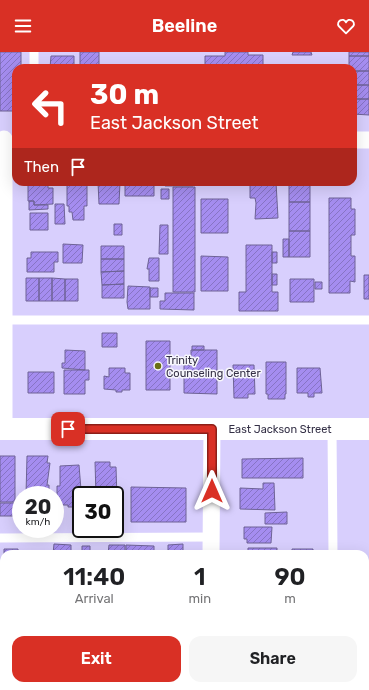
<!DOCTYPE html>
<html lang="en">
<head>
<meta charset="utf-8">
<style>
  :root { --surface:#fff; --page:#f6f6f6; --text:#202124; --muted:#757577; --accent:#d93025 }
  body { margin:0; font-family:Rubik,sans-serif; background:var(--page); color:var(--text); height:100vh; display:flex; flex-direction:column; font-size:15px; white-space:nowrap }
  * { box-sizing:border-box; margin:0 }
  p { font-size:13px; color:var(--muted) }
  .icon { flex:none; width:22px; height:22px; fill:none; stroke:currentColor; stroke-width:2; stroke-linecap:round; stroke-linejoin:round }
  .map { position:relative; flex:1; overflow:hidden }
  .panel { position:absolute; left:0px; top:498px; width:369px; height:140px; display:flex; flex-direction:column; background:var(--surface); border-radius:12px 12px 0 0; box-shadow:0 4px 16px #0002 }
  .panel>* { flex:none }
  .hud { position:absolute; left:12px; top:12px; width:345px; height:122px; border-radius:12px; box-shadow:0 4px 16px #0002; background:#d93025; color:#fff; overflow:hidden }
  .speed { position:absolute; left:12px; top:434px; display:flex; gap:8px; font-size:20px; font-weight:700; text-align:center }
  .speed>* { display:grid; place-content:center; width:52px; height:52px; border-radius:50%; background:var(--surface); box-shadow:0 4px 16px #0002; line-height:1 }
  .speed small { font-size:10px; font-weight:400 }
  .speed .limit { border:2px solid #111; border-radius:6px; background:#fff; color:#111 }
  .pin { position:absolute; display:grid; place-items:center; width:34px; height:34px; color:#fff; margin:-17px; border-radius:8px; box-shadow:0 2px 6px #0006 }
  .me { position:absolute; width:44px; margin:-22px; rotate:0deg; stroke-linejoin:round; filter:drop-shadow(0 0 3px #0008) }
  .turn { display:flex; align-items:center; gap:14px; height:84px; padding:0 12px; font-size:18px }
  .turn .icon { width:52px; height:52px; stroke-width:2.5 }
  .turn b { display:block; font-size:28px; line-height:34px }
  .then { display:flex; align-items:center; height:38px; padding:0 12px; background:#0003; gap:8px; font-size:15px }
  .eta { display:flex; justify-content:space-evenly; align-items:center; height:68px; text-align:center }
  .eta b { font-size:24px; font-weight:600; line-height:28px }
  .action { display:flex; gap:8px; margin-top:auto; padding:8px 12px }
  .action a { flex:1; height:46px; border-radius:12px; background:var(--accent); color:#fff; font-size:16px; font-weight:600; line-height:46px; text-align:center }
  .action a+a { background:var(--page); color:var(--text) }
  header { display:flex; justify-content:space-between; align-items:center; height:52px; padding:0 12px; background:var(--accent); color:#fff; font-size:18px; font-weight:600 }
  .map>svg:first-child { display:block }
  .building { fill:url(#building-hatch); stroke:#6e6396 }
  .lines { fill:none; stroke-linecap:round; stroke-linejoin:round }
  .lane { stroke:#fff; stroke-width:9 }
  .street { stroke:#fff; stroke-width:17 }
  .secondary { stroke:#fff; stroke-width:22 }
  .route-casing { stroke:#8d1f18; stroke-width:10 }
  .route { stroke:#d93025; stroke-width:7 }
  .poi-dot { fill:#696f15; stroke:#f7f7fc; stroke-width:1.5 }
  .labels { text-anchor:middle; stroke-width:3; stroke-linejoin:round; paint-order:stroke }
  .poi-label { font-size:11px; fill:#343046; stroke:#f7f7fc; text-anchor:start }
  .street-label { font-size:11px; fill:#343046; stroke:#f7f7fc }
</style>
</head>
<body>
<header><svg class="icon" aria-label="menu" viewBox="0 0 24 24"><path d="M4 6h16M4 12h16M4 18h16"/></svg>Beeline<svg class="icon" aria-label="heart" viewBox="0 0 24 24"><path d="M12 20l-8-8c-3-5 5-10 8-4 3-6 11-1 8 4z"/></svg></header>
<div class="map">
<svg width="369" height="638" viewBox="0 0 369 638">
  <defs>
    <pattern id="building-hatch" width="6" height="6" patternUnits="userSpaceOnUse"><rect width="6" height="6" fill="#a58df0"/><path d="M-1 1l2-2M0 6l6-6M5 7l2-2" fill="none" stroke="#8774c4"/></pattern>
  </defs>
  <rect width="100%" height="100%" fill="#d8cffd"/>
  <path class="building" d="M0 0H21V16H16V59H0Z
    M80 0H99V16H80Z
    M225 0H248V3H263V16H205V4H225Z
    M293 0H311L312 3H292Z
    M349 0H369V4H349Z
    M51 4H74V16H50Z
    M349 4H369V19H353V16H349Z
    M167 13H192V16H167Z
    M353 19H369V33H353Z
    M353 33H369V47H353Z
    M353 47H369V63L353 62Z
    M28 130H51L48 131V136H53V152L34 153V149H28Z
    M67 130H87V154H84V168H73L72 160H69V154H67Z
    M98 130H120L119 152H99Z
    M125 130H154V144H125Z
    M165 130H193V134H165Z
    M250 130H276L278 166 255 167 256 151 255 146H250Z
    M289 130H310V150H289Z
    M173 135H195V240H173Z
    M161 137H169V147H161Z
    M329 146H351V157H355V183H351V204H355V230L350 229V241H329Z
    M201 147H228V181H201Z
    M29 149H34V153H48V157L29 158Z
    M289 150H310V179H289Z
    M55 152H64L65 172H55Z
    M30 161H48V178H30Z
    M114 172H122V183H114Z
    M160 173H168V202H159Z
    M289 179H310V205H289Z
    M283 187H289V205H283Z
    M63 192 83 193 82 211H63Z
    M246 193H272V240H278V259H239V240H246Z
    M101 194H124V207H101Z
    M31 200H58V210H54V220H27V206H31Z
    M272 200H277V211H272Z
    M201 204 228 205V239H201Z
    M149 206H159V229H149V217H147Z
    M101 207H124V219L101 220Z
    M124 219V232L102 233 101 220Z
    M272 222H277V233H272Z
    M364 223H369V247H364Z
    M26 226H39V249H26Z
    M39 226H52V249H39Z
    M52 226 65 227V249H52Z
    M65 227H78V249H65Z
    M290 227H314V250H290Z
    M315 230H322V237H315Z
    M124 232V246H102V233Z
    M128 234 150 235V257H128L127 250Z
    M150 236H158V245H150Z
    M165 241H194V258L160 257V249H165Z
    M102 281H117V295H102Z
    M146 289H170V338H146Z
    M192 294H204V298H192Z
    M65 298 85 299V318L62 316V311H65Z
    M191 298H217V342L184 341V313H191Z
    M266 310H286V342H285V347H268V342H266Z
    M233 313H254L255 342H248V346H234Z
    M109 316H125V321H130V338H122V340H116V338L104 337V324L109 325Z
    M297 316H320L322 341H314V345H308V341H297Z
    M64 318H89V328H85V342H64Z
    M28 320H54V341H28Z
    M0 404H15V450H0Z
    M27 404H48L47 411H50L47 433H49V443H26Z
    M303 406V426H242V407Z
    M95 410H110V415H116L117 447H115V443H96Z
    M79 413 81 438H82L81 455H68V453H60L59 446H57V434H60V414Z
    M263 431H274L275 458 240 457V436L263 437Z
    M131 435 186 436V470H131Z
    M0 451H16V464H0Z
    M287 460V472H265V461Z
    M244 475H272L271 491H247V487H244Z
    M54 492 71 493V502H53Z
    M183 492V502H168V493Z
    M109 493H125V502H108Z
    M126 493 154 494V502H126Z
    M82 494H90V499H82Z
    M248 496H277V502H248Z
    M4 497H18V502H4Z
    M292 497H313V502H292Z
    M0 531H4V561H0Z
    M365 536H369V553H365Z
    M365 592H369V622H365Z
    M5 634H46V638H5Z
    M67 634H86V638H67Z
    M126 634H151V638H126Z
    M167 634H187L188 638H167Z
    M267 635H288V638H267Z"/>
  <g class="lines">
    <path class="lane" d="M34 0V16
      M4 268H369
      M332 377 333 502
      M0 486 211 485
      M365 578H369"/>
    <path class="street" d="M353 88H369
      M4 377V87
      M211 502 212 377
      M0 597H4
      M213 634 214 638"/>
    <path class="secondary" id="s1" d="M0 377H369"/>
  </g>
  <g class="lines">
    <g class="route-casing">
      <path id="route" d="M68 377H212V439"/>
    </g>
    <use href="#route" class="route"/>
  </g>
  <circle class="poi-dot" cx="158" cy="314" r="4"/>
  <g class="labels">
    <g class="poi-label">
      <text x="166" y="312">Trinity<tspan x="166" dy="13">Counseling Center</tspan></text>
    </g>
    <g class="street-label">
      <text dy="4" stroke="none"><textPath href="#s1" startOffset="280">East Jackson Street</textPath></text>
    </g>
  </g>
</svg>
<div class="speed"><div>20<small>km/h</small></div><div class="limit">30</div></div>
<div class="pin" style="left:68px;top:377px;background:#d93025"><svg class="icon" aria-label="arrive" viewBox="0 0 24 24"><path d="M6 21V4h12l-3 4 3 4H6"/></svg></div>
<svg class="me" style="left:212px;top:439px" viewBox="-20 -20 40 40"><path d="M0-17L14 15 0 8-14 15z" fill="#d93025" stroke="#fff" stroke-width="4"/></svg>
<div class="hud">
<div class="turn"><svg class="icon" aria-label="left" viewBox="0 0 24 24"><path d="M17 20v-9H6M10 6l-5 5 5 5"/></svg><div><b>30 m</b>East Jackson Street</div></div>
<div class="then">Then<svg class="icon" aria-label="arrive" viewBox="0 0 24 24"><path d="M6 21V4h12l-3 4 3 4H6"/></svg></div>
</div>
<section class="panel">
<div class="eta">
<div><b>11:40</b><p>Arrival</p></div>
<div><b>1</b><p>min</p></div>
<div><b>90</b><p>m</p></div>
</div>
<div class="action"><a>Exit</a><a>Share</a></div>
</section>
</div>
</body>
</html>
